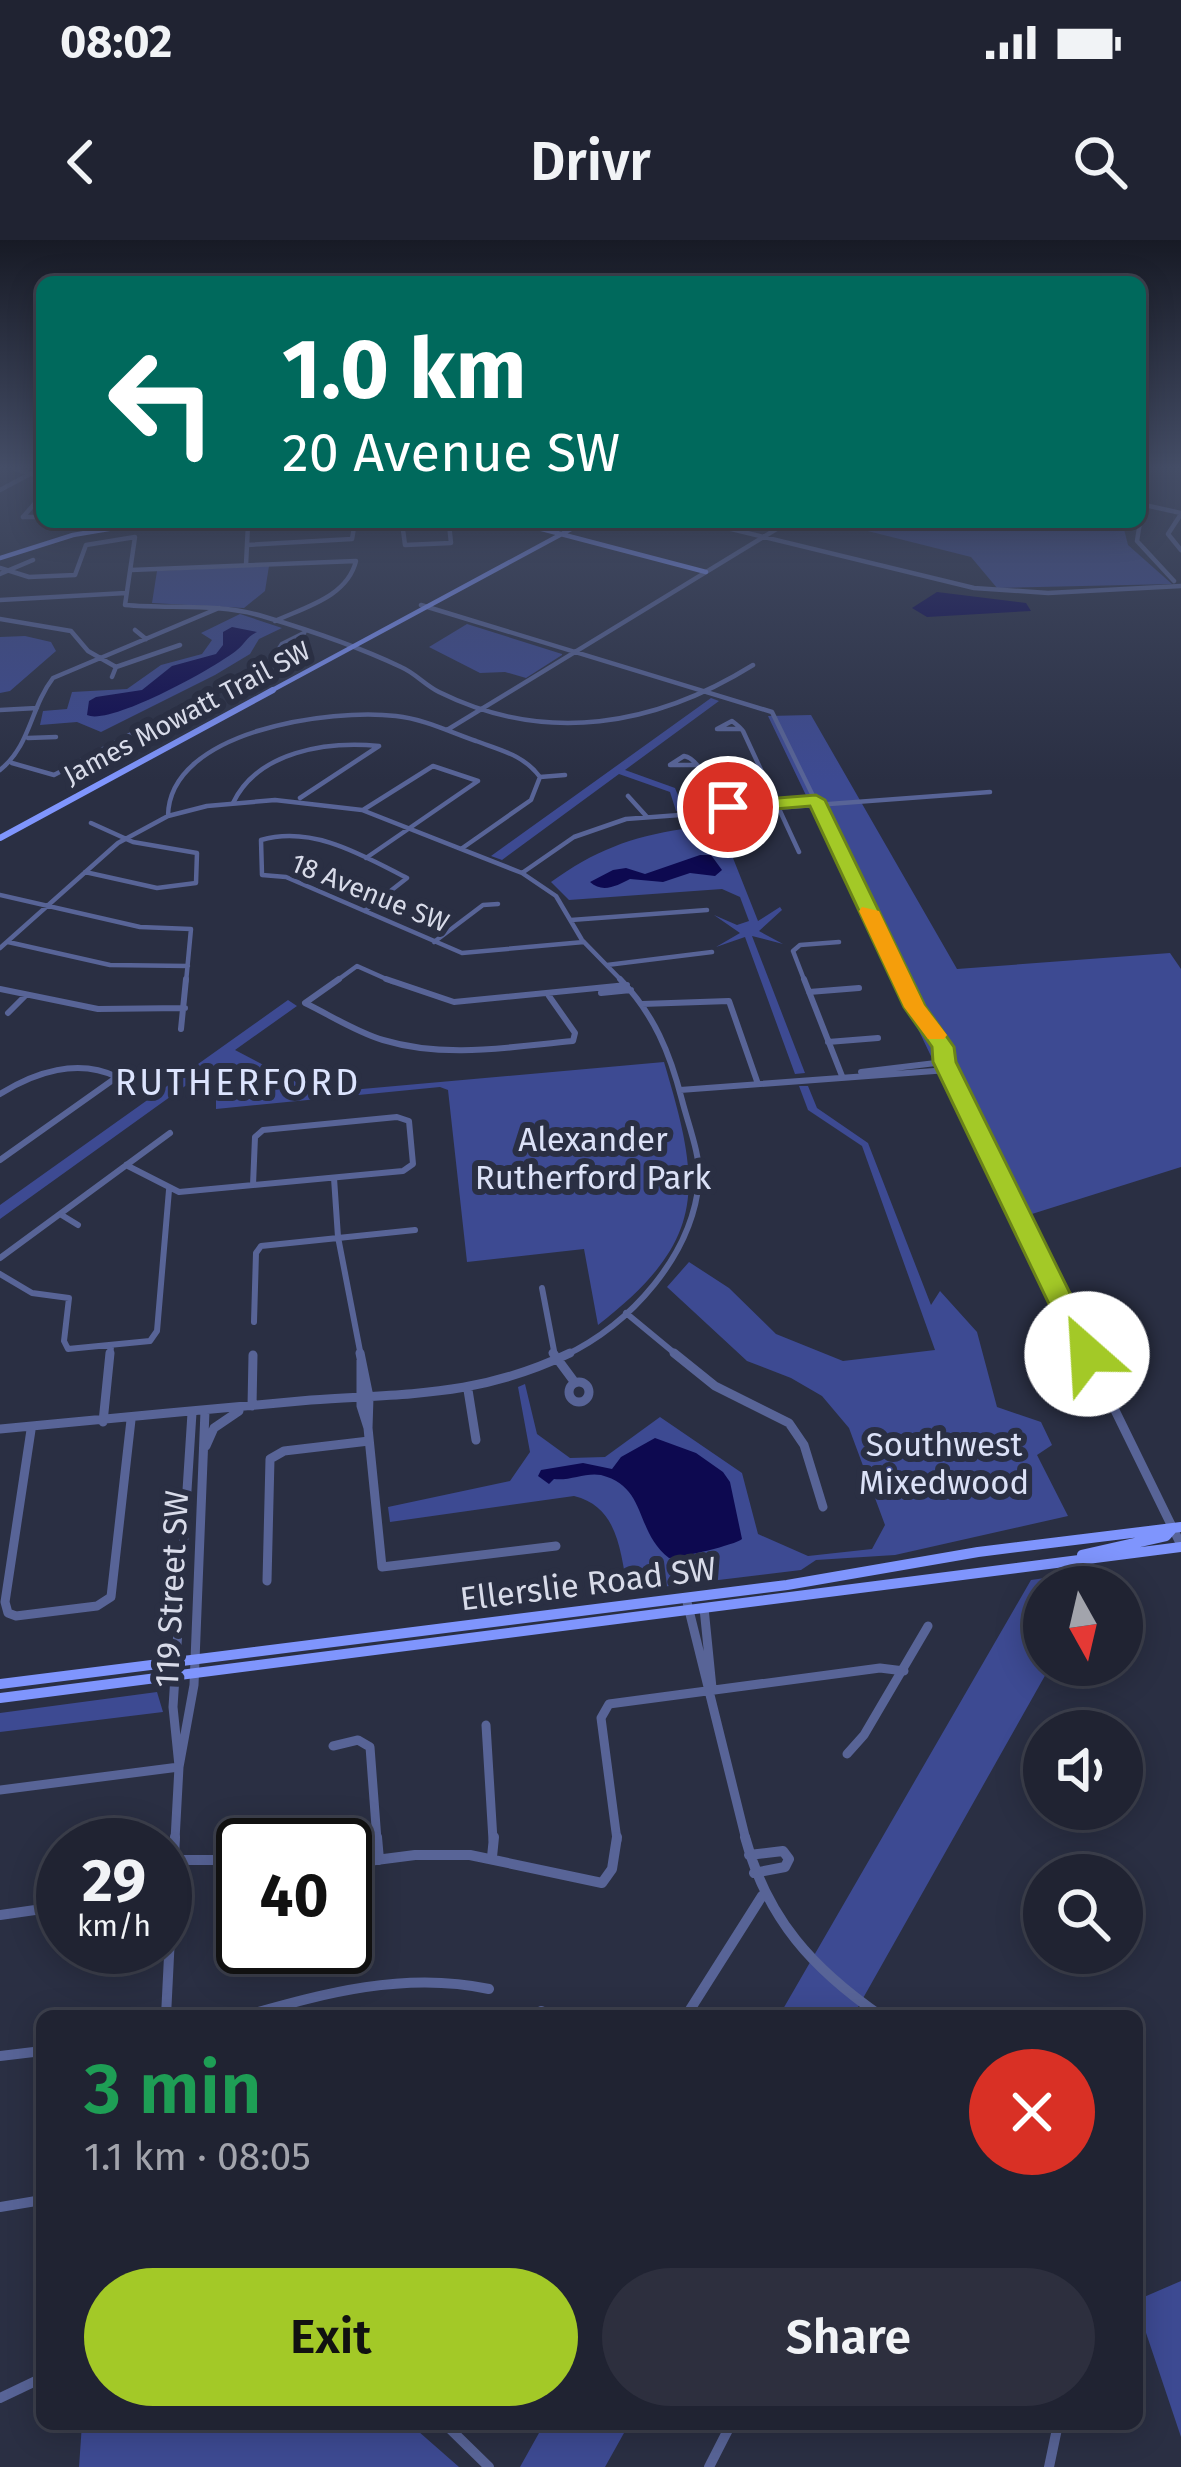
<!DOCTYPE html>
<html lang="en">
<head>
<meta charset="utf-8">
<style>
  :root { --surface:#202332; --page:#2d2f3e; --text:#f1f3f6; --muted:#a2a4ac; --line:#3d404d; --accent:#a3c927 }
  body { margin:0; font-family:"Fira Sans",sans-serif; background:var(--page); color:var(--text); height:100vh; display:flex; flex-direction:column; font-size:45px; white-space:nowrap }
  * { box-sizing:border-box; margin:0 }
  p { font-size:39px; color:var(--muted) }
  .icon { flex:none; width:66px; height:66px; fill:none; stroke:currentColor; stroke-width:2; stroke-linecap:round; stroke-linejoin:round }
  .map { position:relative; flex:1; overflow:hidden }
  .drawer { position:absolute; left:36px; top:1770px; width:1107px; height:420px; display:flex; flex-direction:column; background:var(--surface); border-radius:18px; box-shadow:0 6px 30px #0003,0 0 0 3px var(--line) }
  .drawer>* { flex:none }
  .top-card { position:absolute; left:36px; top:36px; width:1110px; height:252px; border-radius:18px; box-shadow:0 6px 30px #0003,0 0 0 3px var(--line); background:#00695c; color:#fff; overflow:hidden }
  .needle { width:78px; rotate:172deg }
  .controls { position:absolute; left:1023px; top:1326px; display:grid; gap:24px }
  .controls a { display:grid; place-items:center; width:120px; height:120px; border-radius:50%; background:var(--surface); box-shadow:0 6px 30px #0003,0 0 0 3px var(--line); font-size:60px }
  .speed { position:absolute; left:36px; top:1578px; display:flex; gap:24px; font-size:60px; font-weight:700; text-align:center }
  .speed>* { display:grid; place-content:center; width:156px; height:156px; border-radius:50%; background:var(--surface); box-shadow:0 6px 30px #0003,0 0 0 3px var(--line); line-height:1 }
  .speed small { font-size:30px; font-weight:400 }
  .speed .limit { border:6px solid #111; border-radius:18px; background:#fff; color:#111 }
  .pin { position:absolute; display:grid; place-items:center; width:102px; height:102px; color:#fff; margin:-51px; border:6px solid #fff; border-radius:50%; box-shadow:0 3px 12px #0007 }
  .me { position:absolute; width:132px; margin:-66px; rotate:334deg; stroke-linejoin:round; filter:drop-shadow(0 0 9px #0008) }
  .turn { display:flex; align-items:center; gap:42px; height:252px; padding:0 48px; font-size:54px }
  .turn .icon { width:156px; height:156px; stroke-width:2.5 }
  .turn b { display:block; font-size:84px; line-height:102px }
  .round { display:grid; place-items:center; flex:none; width:126px; height:126px; border-radius:63px; background:var(--page) }
  .head { display:flex; align-items:center; justify-content:space-between; height:204px; padding:0 48px }
  h1 { font-size:72px; font-weight:600; line-height:90px; color:#1e9e55 }
  .primary-button { display:flex; gap:24px; margin-top:auto; padding:24px 48px }
  .primary-button a { flex:1; height:138px; border-radius:72px; background:var(--accent); color:#111; font-size:48px; font-weight:600; line-height:138px; text-align:center }
  .primary-button a+a { background:var(--page); color:var(--text) }
  .status { display:flex; justify-content:space-between; align-items:center; height:84px; padding:0 60px; background:var(--surface); direction:ltr }
  .status svg { height:33px; fill:currentColor }
  header { display:flex; justify-content:space-between; align-items:center; height:156px; padding:0 48px; background:var(--surface); font-size:54px; font-weight:600 }
  .map>svg:first-child { display:block }
  .green { fill:#3d4a92 }
  .water { fill:#0d0950 }
  .lines { fill:none; stroke-linecap:round; stroke-linejoin:round }
  .minor-far3 { stroke:#586497; stroke-width:4.5 }
  .minor-far2 { stroke:#586497; stroke-width:6 }
  .minor-far1 { stroke:#586497; stroke-width:9 }
  .minor { stroke:#586497; stroke-width:10 }
  .major-far2 { stroke:#7f95fd; stroke-width:4.5 }
  .major-far1 { stroke:#7f95fd; stroke-width:6 }
  .major { stroke:#7f95fd; stroke-width:10 }
  .route { fill:#a3c927; stroke:#6a8319; stroke-width:3 }
  .slow { fill:#f59e0b }
  .labels { text-anchor:middle; stroke-width:12; stroke-linejoin:round; paint-order:stroke }
  .far-street-label { font-size:27px; fill:#d8dbe9; stroke:#2a2f43 }
  .park-label { font-size:33px; fill:#dbe1f7; stroke:#2a2f43 }
  .street-label { font-size:33px; fill:#d8dbe9; stroke:#2a2f43 }
  .neighbourhood-label { font-size:36px; letter-spacing:3px; fill:#dce4fe; stroke:#2a2f43 }
</style>
</head>
<body>
<div class="status"><b>08:02</b><svg viewBox="0 0 49 12"><path d="M0 12V9h3v3zM5 12V6h3v6zM10 12V3h3v9zM15 12V0h3v12zM26 1h20v11H26zM47 4h2v5h-2z"/></svg></div>
<header><svg class="icon" aria-label="back" viewBox="0 0 24 24"><path d="M15 5l-7 7 7 7"/></svg>Drivr<svg class="icon" aria-label="search" viewBox="0 0 24 24"><circle cx="10" cy="10" r="6"/><path d="M15 15l6 6"/></svg></header>
<div class="map">
<svg width="1181" height="2227" viewBox="0 0 1181 2227">
  <rect width="100%" height="100%" fill="#2a2f43"/>
  <path class="green" d="M832 282 1123 285 1128 305 1172 344 997 348 971 317Z
    M269 326 265 351 244 368 152 363 157 331Z
    M240 374 282 388 259 399 250 414 215 435 101 492 77 482 40 485 43 471 67 469 72 452 127 449 161 425 202 414 212 400 201 393Z
    M467 384 562 414V415L526 438 505 432 480 433 429 407Z
    M25 396 51 402 56 411 10 451 0 453V397Z
    M711 458 719 461 625 530 675 548 684 570 676 571 670 552 619 534 502 620 491 616Z
    M811 475 957 729 1170 713 1181 729V927L1010 981 768 476Z
    M679 579H685L697 604 721 603 729 608 758 681 780 667 782 670 759 691 783 704 752 696 805 833 795 834 745 697 716 707 740 693 714 675 737 685 749 681 740 657 722 649 569 660 551 642C594 611 630 597 683 589Z
    M288 760 297 766 235 810 317 853 664 822C701 946 709 999 598 1085L584 1009 467 1022 448 850 440 847 216 869V859L188 844 0 979V965Z
    M799 846H808L817 868 868 903 931 1065 940 1051 977 1092 997 1167 1041 1182 1052 1205 1037 1215 1068 1276 895 1315 816 1320 801 1330 628 1351C620 1312 619 1267 574 1256L390 1282 388 1267 510 1241 530 1212 518 1147 525 1144 537 1194 570 1218 605 1217 660 1177 742 1233 758 1294 808 1316 872 1309 885 1285 849 1188 822 1156 791 1138 747 1121 667 1047 689 1022 729 1048 776 1094 843 1121 935 1110 862 906 808 870Z
    M1107 1329 1097 1347H1044V1425H1051L853 1776H779L1031 1340Z
    M157 1452 163 1472 0 1492V1473Z
    M1181 2041V2197L1137 2066V2060Z
    M82 2184H410L459 2227H79Z
    M544 2184H629L605 2227H520Z"/>
  <path class="water" d="M937 352 1026 363 1031 371 927 377 912 368Z
    M232 387 257 392C246 397 245 404 237 410 215 428 110 486 87 475L89 461 96 457 142 450 172 426 216 414 223 405V392Z
    M700 615H711L722 630 715 636 690 633 663 642 630 639C618 645 603 654 590 642L613 630 626 628 645 634Z
    M655 1198 696 1213 723 1232 730 1242 742 1299C735 1305 683 1317 669 1318 634 1291 648 1247 601 1235 586 1232 570 1241 554 1239L549 1244 538 1236 541 1230 583 1223 612 1229 621 1217Z"/>
  <g class="lines">
    <path class="minor-far3" d="M15 229 42 237
      M1140 240 1144 237
      M0 250 30 234
      M1140 264 1181 273
      M1181 274 1168 294 1181 310
      M23 277 42 255
      M23 277H42
      M402 282 405 305 451 303 449 284 436 282
      M702 282 974 348 1048 353 1181 346
      M1140 282 1137 301 1174 341
      M248 286 325 282
      M247 305 352 299 355 282
      M246 325 248 284
      M0 328 29 337 75 335 86 305 135 297 125 365C171 369 218 363 262 376 309 390 357 406 401 427 415 433 425 445 439 452 546 505 655 486 753 425
      M131 330 356 321C347 357 305 367 275 381
      M0 334 33 320
      M0 360 126 353
      M421 365 772 472 904 742
      M0 379 71 391 88 411 116 427
      M135 390 146 399
      M112 437 116 427 180 405
      M191 465 269 424 282 404 304 393
      M0 470 37 468
      M741 489H717L732 481C736 484 740 487 743 491L799 612
      M447 490 788 282
      M28 498 56 497
      M12 523 54 535 139 490
      M697 525H670L684 516C690 517 694 521 698 526L729 603
      M0 530C31 505 30 468 53 438L219 368
      M540 537 565 535
      M628 556 647 577
      M300 558 379 506
      M233 563C258 511 327 501 379 506
      M363 570 433 526 478 541 366 618
      M168 576C169 490 332 468 396 476 424 479 450 492 476 501 500 510 524 515 540 537
      M461 609 531 560 540 537
      M85 632 157 648 196 643 197 613 133 602 91 583
      M522 633 574 597 626 579 990 552
      M0 655 140 687 191 689 186 742
      M365 671 407 638C362 615 312 585 261 600L262 635 286 637 462 713 584 702
      M571 680 707 670
      M8 702 110 725 188 726
      M434 702 483 665 498 664
      M0 708 118 603 168 576 207 566 275 560 362 570 522 633 556 656 582 700 623 742
      M607 725 712 712
      M335 742 357 726 393 742
      M805 742 793 711 800 705 839 702"/>
    <path class="minor-far2" d="M339 739 305 763C330 775 356 792 383 800 446 819 509 807 573 801L575 793 549 756
      M386 739 454 762 627 745
      M804 739 842 836
      M903 739 1088 1116
      M0 749 98 769 185 768
      M809 752 859 748
      M601 753 631 750
      M642 764 729 761 758 844
      M8 773 26 755
      M928 781 943 807 945 821
      M181 789 186 739
      M828 802 878 798
      M861 832 944 822
      M680 850 948 830
      M0 854C35 832 78 818 117 837L0 920
      M126 925 179 952 403 931 413 924 409 881 397 877 263 890 255 897 253 945
      M334 938 338 997 361 1116
      M60 974 78 985
      M0 1018 170 893
      M0 1034 32 1053 69 1058 64 1101 68 1109 150 1101 157 1091 169 950
      M542 1048 555 1116
      M626 1073 678 1116
      M254 1082 256 1013 261 1006 415 990
      M110 1116 111 1107
      M564 1116C631 1084 692 1016 699 941 701 916 688 884 682 860 670 813 654 774 620 739"/>
    <path class="minor-far1" d="M360 1113 369 1157 368 1188 361 1166V1120
      M553 1113 573 1140
      M674 1113 715 1146 789 1183 804 1205 823 1267
      M1087 1113 1181 1305
      M569 1152a10 10 0 1 1 20 0a10 10 0 1 1-20 0Z
      M468 1150 476 1200
      M252 1166 253 1115
      M103 1182 110 1113
      M368 1188 382 1327 556 1306
      M0 1189C104 1179 207 1169 311 1160 410 1153 478 1157 570 1113
      M31 1190 5 1362 8 1373 16 1376 97 1366 111 1357 131 1180
      M206 1206 214 1188 239 1171
      M267 1341 270 1219 284 1211 369 1201
      M686 1358 746 1600
      M704 1368 712 1448
      M486 1485 493 1600
      M333 1506 358 1500 370 1507 377 1600
      M847 1514 864 1495 928 1386
      M179 1526 173 1467 192 1173
      M0 1550 179 1527
      M175 1600 179 1527 194 1445 205 1171
      M617 1600 601 1478 609 1464 880 1428 904 1431"/>
    <path class="minor" d="M377 1597 379 1620
      M745 1597C767 1679 813 1729 881 1776
      M749 1615 783 1611 789 1619 785 1627 754 1633
      M492 1617 494 1597
      M174 1620H243
      M345 1624 415 1615H470L602 1643 612 1629 617 1597
      M0 1675 63 1666
      M541 1771 554 1776
      M166 1776 175 1597
      M244 1776C325 1753 405 1731 489 1749
      M686 1776 762 1656
      M0 1816 42 1811
      M0 1967 42 1960
      M0 2158 42 2138
      M445 2184 489 2227
      M709 2227 731 2184
      M1049 2227 1058 2184"/>
    <path class="major-far2" d="M515 282 706 332
      M0 318 73 295 150 282
      M267 453 584 282"/>
    <path class="major-far1" d="M0 598 273 450"/>
    <path class="major" d="M1082 1315 1166 1296 1173 1288
      M0 1444 787 1345 978 1312 1181 1287
      M0 1458 1181 1307"/>
  </g>
  <linearGradient id="sky" x2="0" y2="1"><stop stop-color="#171a25"/><stop offset="0.42" stop-color="#444d66"/><stop offset="1" stop-color="#444d66" stop-opacity="0"/></linearGradient>
  <rect width="1181" height="541" fill="url(#sky)"/>
  <path class="route" d="M816 555 825 560 925 766 954 807 956 822 1100 1114 1096 1122 1087 1125 1073 1114 933 822 932 807 904 767 810 566 728 573 719 567 728 562Z"/>
  <path class="slow" d="M862 667 879 671 924 765 947 795 944 799H928L904 767 859 671Z"/>
  <g class="labels">
    <g class="far-street-label">
      <text transform="translate(187 473) rotate(-28)" y="9">James Mowatt Trail SW</text>
      <text transform="translate(370 653) rotate(22)" y="9">18 Avenue SW</text>
    </g>
    <g class="park-label">
      <text x="593" y="911">Alexander<tspan x="593" dy="38">Rutherford Park</tspan></text>
      <text x="944" y="1216">Southwest<tspan x="944" dy="38">Mixedwood</tspan></text>
    </g>
    <g class="street-label">
      <text transform="translate(588 1343) rotate(-7)" y="12">Ellerslie Road SW</text>
      <text transform="translate(171 1349) rotate(-87)" y="12">119 Street SW</text>
    </g>
    <g class="neighbourhood-label">
      <text x="238" y="855">RUTHERFORD</text>
    </g>
  </g>
</svg>
<div class="controls">
<a><svg class="needle" viewBox="-14 -14 28 28"><path d="M0-13l5 13h-10z" fill="#e53935"/><path d="M0 13l5-13h-10z" fill="#a2a4ac"/></svg></a>
<a><svg class="icon" aria-label="sound" viewBox="0 0 24 24"><path d="M4 9h4l5-4v14l-5-4H4zM17 9q2 3 0 6"/></svg></a>
<a><svg class="icon" aria-label="search" viewBox="0 0 24 24"><circle cx="10" cy="10" r="6"/><path d="M15 15l6 6"/></svg></a>
</div>
<div class="speed"><div>29<small>km/h</small></div><div class="limit">40</div></div>
<div class="pin" style="left:728px;top:567px;background:#d93025"><svg class="icon" aria-label="arrive" viewBox="0 0 24 24"><path d="M6 21V4h12l-3 4 3 4H6"/></svg></div>
<svg class="me" style="left:1087px;top:1114px" viewBox="-20 -20 40 40"><circle r="19" fill="#fff"/><path d="M0-13L10 11 0 6-10 11z" fill="#a3c927"/></svg>
<div class="top-card">
<div class="turn"><svg class="icon" aria-label="left" viewBox="0 0 24 24"><path d="M17 20v-9H6M10 6l-5 5 5 5"/></svg><div><b>1.0 km</b>20 Avenue SW</div></div>
</div>
<section class="drawer">
<div class="head"><div><h1>3 min</h1><p>1.1 km · 08:05</p></div><a class="round" style="background:#d93025;color:#fff"><svg class="icon" aria-label="close" viewBox="0 0 24 24"><path d="M6 6l12 12M18 6L6 18"/></svg></a></div>
<div class="primary-button"><a>Exit</a><a>Share</a></div>
</section>
</div>
</body>
</html>
